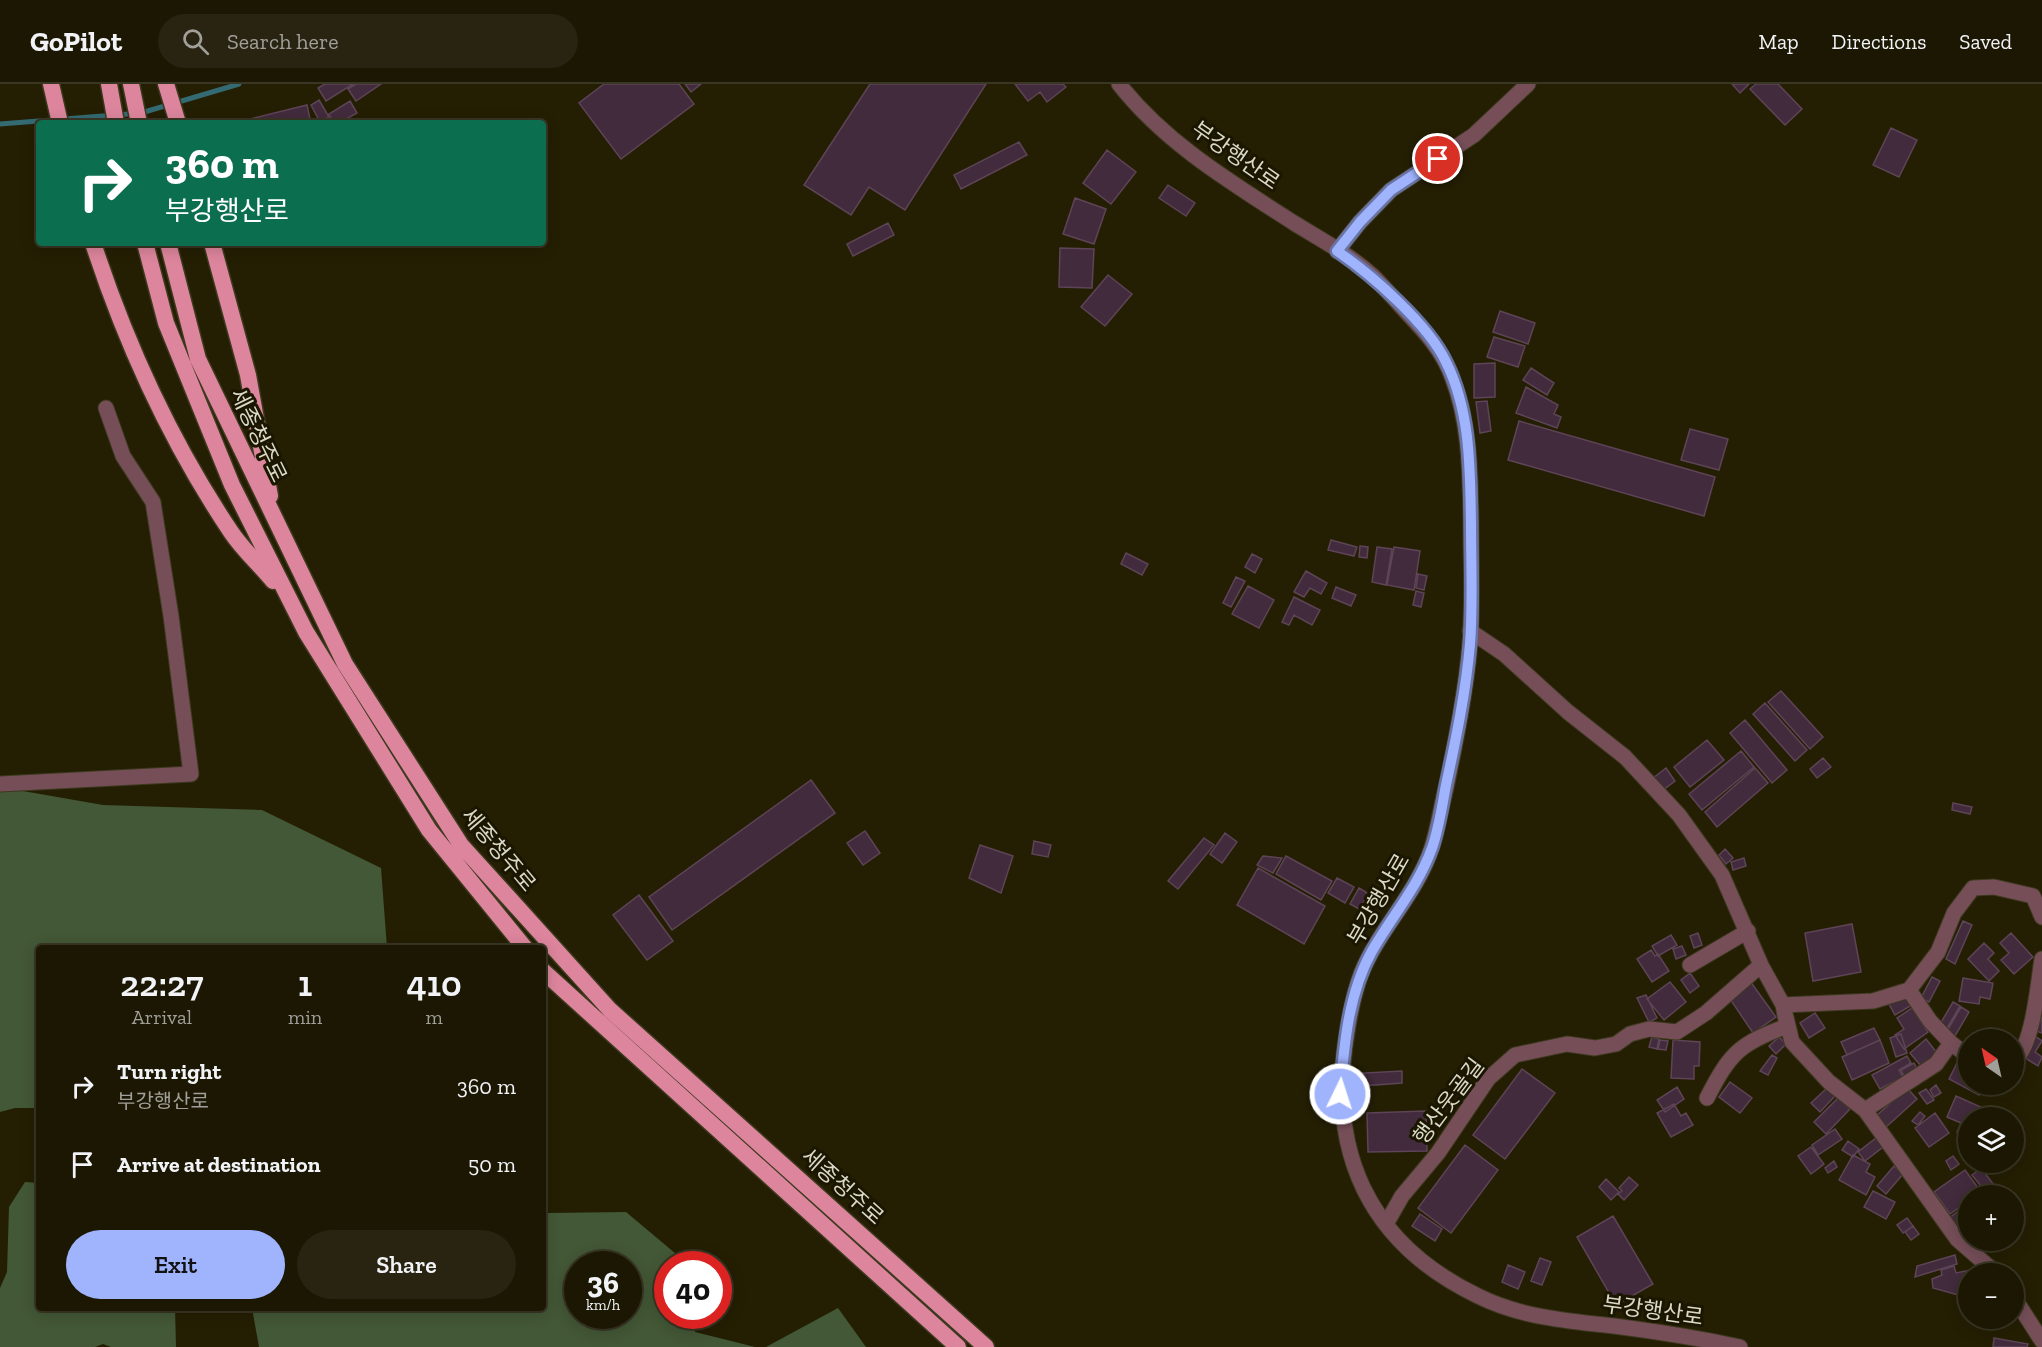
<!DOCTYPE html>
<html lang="en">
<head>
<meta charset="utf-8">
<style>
  :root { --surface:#1b1702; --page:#282411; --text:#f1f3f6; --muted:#a09f99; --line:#393624; --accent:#a0b3fd }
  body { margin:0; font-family:"Zilla Slab","Noto Sans KR",serif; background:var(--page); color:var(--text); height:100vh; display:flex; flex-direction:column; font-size:22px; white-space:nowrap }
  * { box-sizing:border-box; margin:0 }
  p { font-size:20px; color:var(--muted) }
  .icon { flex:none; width:33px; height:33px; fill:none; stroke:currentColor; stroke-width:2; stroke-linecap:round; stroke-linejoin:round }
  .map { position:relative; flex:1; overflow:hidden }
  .details { position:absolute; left:36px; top:861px; width:510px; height:366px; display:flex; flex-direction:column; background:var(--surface); border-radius:6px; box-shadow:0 3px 15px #0003,0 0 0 2px var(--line) }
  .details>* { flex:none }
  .banner { position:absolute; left:36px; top:36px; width:510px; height:126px; border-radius:6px; box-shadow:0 3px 15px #0003,0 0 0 2px var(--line); background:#0b6e4f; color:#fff; overflow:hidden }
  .needle { width:39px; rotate:326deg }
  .controls { position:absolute; left:1958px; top:945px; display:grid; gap:12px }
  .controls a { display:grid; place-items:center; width:66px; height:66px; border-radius:50%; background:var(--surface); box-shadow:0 3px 15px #0003,0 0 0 2px var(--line); font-size:30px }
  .speed { position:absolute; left:564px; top:1167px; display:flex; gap:12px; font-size:30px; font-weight:700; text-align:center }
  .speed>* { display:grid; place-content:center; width:78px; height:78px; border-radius:50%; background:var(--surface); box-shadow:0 3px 15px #0003,0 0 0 2px var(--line); line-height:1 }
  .speed small { font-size:15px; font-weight:400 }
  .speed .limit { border:9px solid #d22; background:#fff; color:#111 }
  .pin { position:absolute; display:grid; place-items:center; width:51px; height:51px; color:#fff; margin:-26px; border:3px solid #fff; border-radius:50%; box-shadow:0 2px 6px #0007 }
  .me { position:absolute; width:66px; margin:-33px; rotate:4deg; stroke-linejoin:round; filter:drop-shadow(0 0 4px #0008) }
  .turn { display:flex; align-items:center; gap:21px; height:126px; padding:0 30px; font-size:27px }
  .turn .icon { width:78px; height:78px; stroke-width:2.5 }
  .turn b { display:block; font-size:42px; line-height:51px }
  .eta { display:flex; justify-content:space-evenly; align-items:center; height:102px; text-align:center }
  .eta b { font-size:36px; font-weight:600; line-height:42px }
  .cta { display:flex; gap:12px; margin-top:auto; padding:12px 30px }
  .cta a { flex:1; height:69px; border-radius:36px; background:var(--accent); color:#111; font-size:24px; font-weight:600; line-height:69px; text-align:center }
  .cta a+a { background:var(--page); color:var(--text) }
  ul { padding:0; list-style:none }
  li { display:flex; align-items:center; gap:18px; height:78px; padding:0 30px }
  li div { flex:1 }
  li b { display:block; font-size:22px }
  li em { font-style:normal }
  header { display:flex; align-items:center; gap:36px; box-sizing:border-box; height:84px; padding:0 30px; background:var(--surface); border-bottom:2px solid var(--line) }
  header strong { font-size:28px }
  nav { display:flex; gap:33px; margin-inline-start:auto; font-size:21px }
  .search { width:420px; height:54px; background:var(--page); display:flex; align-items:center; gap:15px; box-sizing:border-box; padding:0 21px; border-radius:33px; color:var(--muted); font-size:22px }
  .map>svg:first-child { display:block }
  .forest { fill:#435836; fill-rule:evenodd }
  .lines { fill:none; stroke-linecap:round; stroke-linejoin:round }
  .stream { stroke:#346a72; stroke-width:5 }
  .building { fill:#422b3c; stroke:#5d4456; stroke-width:1.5 }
  .minor-casing { stroke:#3d391e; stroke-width:17 }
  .tertiary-casing { stroke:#3d391e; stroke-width:17 }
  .trunk-casing { stroke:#3d391e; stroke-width:19 }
  .minor { stroke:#754e58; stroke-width:15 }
  .tertiary { stroke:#754e58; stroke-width:15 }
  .trunk { stroke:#dc859c; stroke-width:16 }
  .route-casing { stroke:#6874a4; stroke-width:15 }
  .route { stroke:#a0b3fd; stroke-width:10 }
  .labels { text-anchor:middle; stroke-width:6; stroke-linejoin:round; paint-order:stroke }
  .street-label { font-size:22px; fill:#dad8c7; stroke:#1a1600 }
</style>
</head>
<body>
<header>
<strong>GoPilot</strong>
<div class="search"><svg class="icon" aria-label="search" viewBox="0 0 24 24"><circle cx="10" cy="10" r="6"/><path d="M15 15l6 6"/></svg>Search here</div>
<nav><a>Map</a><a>Directions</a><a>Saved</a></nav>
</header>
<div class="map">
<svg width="2042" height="1263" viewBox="0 0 2042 1263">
  <rect width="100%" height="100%" fill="#241f03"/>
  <path class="forest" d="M0 703 103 721 262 726 381 784 387 864H39V1024H15L0 1028Z
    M25 1098 39 1099V1224H175L176 1263H111L103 1260 95 1263H0V1204L7 1188 9 1123Z
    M543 1123 548 1129 626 1128 688 1180H668V1232H696L695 1248 755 1263H259L252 1224H543ZM578 1180H628V1232H578Z
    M838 1224 866 1263H766Z"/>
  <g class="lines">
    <path class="stream" d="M0 40 141 29 239 0"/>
  </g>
  <path class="building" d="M325 0H353L326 17 318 4Z
    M356 0H381L356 17 348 5Z
    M604 0H679L694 20 621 75 579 19Z
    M685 0H701L691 8Z
    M870 0H986L905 126 869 103 851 131 804 101Z
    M1015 0H1063L1066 3 1047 18 1040 8 1028 17Z
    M1732 0H1749L1740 9Z
    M1756 0H1778L1802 25 1785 41 1750 5Z
    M319 16 329 33 320 38 311 21Z
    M350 17 357 29 339 39H334L329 30Z
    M307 21 310 35 294 39H234Z
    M1891 44 1917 56 1899 93 1873 81Z
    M1019 58 1027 71 961 105 954 91Z
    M1107 66 1136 88 1111 120 1083 99Z
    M1168 101 1195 119 1186 132 1159 114Z
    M1075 114 1106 125 1094 160 1063 150Z
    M888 139 894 151 853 172 847 160Z
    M1060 164 1094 165 1092 204 1059 203Z
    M1108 191 1132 210 1105 242 1081 223Z
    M1500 227 1535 239 1528 260 1493 248Z
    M1494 253 1525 262 1518 283 1487 273Z
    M1495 279V313L1474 314V280Z
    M1531 284 1554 299 1547 311 1523 296Z
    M1526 303 1558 321 1554 330 1561 333 1557 344 1516 329Z
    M1487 317 1491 347 1480 349 1476 318Z
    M1519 337 1715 393 1704 432 1508 376Z
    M1690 345 1728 355 1719 386 1681 376Z
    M1331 456 1357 463 1354 472 1328 466Z
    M1360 462 1368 463 1367 474 1359 473Z
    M1377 463 1392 465 1386 501 1372 498Z
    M1394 463 1420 467 1414 506 1387 501Z
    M1126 469 1148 480 1142 491 1121 480Z
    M1252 470 1262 475 1255 489 1245 483Z
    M1306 487 1327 499 1321 510 1310 504 1304 513 1294 508Z
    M1418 490 1427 492 1424 506 1416 504Z
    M1236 493 1245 497 1231 523 1223 519Z
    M1248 502 1274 516 1259 544 1232 530Z
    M1336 503 1356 511 1351 522 1332 514Z
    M1416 507 1424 509 1421 523 1413 521Z
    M1294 513 1320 526 1312 541 1294 531 1289 541 1282 538Z
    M1781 607 1823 653 1810 665 1768 618Z
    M1765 619 1807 666 1795 677 1753 630Z
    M1745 636 1787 686 1772 699 1730 649Z
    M1707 656 1724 676 1690 703 1674 683Z
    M1741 667 1754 683 1702 726 1689 710Z
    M1823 674 1831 683 1817 694 1810 685Z
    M1666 684 1675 697 1663 706 1653 694Z
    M1755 684 1768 699 1717 743 1705 728Z
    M811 696 835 729 672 846 649 813Z
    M1953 719 1972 723 1970 730 1952 726Z
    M865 747 880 769 863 781 847 759Z
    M1225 749 1237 758 1222 779 1210 770Z
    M1204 754 1214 761 1178 805 1168 797Z
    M1034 757 1051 761 1048 773 1032 770Z
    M980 761 1013 772 1001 809 969 794Z
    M1725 765 1733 774 1726 780 1719 771Z
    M1263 772 1282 774 1273 789 1257 781Z
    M1286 772 1332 797 1321 816 1276 790Z
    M1744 774 1746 782 1733 786 1731 778Z
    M1258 784 1325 822 1304 860 1237 821Z
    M1337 794 1354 803 1345 819 1328 809Z
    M1359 804 1369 810 1359 825 1350 820Z
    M639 811 673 857 647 876 613 831Z
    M1963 837 1972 841 1955 880 1946 875Z
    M1852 840 1861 888 1813 897 1805 849Z
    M1698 849 1702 861 1694 864 1690 852Z
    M2011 849 2033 873 2014 890 2001 876 2009 869 2000 859Z
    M1671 851 1677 861 1658 872 1652 862Z
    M1984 859 1994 869 1988 875 1999 887 1989 897 1968 875Z
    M1682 862 1686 871 1676 875 1673 865Z
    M1651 866 1655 872 1658 870 1669 887 1652 898 1637 875Z
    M1690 889 1699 902 1690 909 1681 896Z
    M1932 893 1940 897 1929 918 1921 914Z
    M1963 894 1993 899 1990 915 1980 913 1979 920 1959 917Z
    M1750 897 1776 933 1753 949 1728 912Z
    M1670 898 1686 918 1664 936 1647 915Z
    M1646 911 1657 934 1649 938 1637 914Z
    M1906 911 1912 921 1895 931 1889 920Z
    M1953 918 1960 922 1946 946 1939 942Z
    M1961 923 1969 928 1955 952 1947 947Z
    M1912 924 1928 948 1904 965 1895 951 1904 945 1897 934Z
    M1815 929 1825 944 1809 954 1800 939Z
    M2042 933V949L2036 947Z
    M1874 944 1880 956 1847 971 1841 958Z
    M1901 950 1907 969 1896 973 1890 954Z
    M2035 952 2042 957 2035 968 2042 973 2038 982 2022 972Z
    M1652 953 1659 955 1657 965 1649 963Z
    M1779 953 1786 960 1776 970 1769 962Z
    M1926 955 1937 969 1921 982 1910 969Z
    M1660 956 1668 957 1666 966 1658 965Z
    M1673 956 1700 958 1699 982H1694V995L1671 994Z
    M1880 956 1889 979 1852 996 1842 973Z
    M1772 971 1777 974 1768 991 1760 987Z
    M1907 972 1911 979 1899 986 1903 993 1880 1005 1872 991Z
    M1959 975 1968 980V1000H1985L1979 1011 1949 995Z
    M1914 979 1918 987 1905 994 1901 986Z
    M1522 985 1555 1009 1505 1075 1473 1051Z
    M1402 987V999L1362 1002V1012L1348 1013 1347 990Z
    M1730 998 1752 1014 1740 1029 1719 1013Z
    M1936 1001 1941 1009 1934 1013 1930 1006Z
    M1677 1003 1684 1015 1665 1028 1657 1016Z
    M1827 1004 1835 1012 1820 1028 1811 1019Z
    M1907 1004 1917 1015 1885 1044 1875 1033Z
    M1926 1005 1934 1016 1927 1020 1919 1009Z
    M1956 1012 1983 1024 1978 1034H1968V1053L1957 1048 1961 1039 1947 1033Z
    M1838 1014 1850 1025 1826 1050 1814 1038Z
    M1674 1020 1681 1032 1686 1029 1693 1041 1671 1053 1657 1029Z
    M1426 1027 1427 1067 1368 1068 1367 1029Z
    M1920 1028 1925 1032 1918 1041 1912 1037Z
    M1935 1029 1949 1049 1929 1063 1915 1044Z
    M1835 1045 1842 1055 1818 1071 1812 1061Z
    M1876 1054 1883 1063 1865 1077 1858 1068Z
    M1848 1057 1859 1065 1853 1073 1842 1066Z
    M1465 1061 1498 1086 1451 1149 1418 1124Z
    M1811 1063 1824 1080 1811 1090 1798 1072Z
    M1853 1071 1870 1080 1866 1088 1875 1093 1866 1111 1839 1096Z
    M1953 1072 1959 1080 1951 1086 1946 1077Z
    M1834 1077 1837 1083 1828 1089 1825 1084Z
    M1894 1082 1903 1090 1886 1110 1877 1102Z
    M1981 1084 1997 1105 1989 1112 1972 1091Z
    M1965 1086 1981 1108 1968 1112V1117L1950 1130 1934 1108Z
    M1629 1093 1638 1101 1624 1116 1618 1110 1622 1107 1619 1104Z
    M1606 1095 1619 1108 1611 1116 1599 1103Z
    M1873 1107 1895 1118 1886 1135 1864 1123Z
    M1957 1128 1962 1135 1953 1141 1948 1135Z
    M1420 1130 1442 1145 1435 1157 1412 1142Z
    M1613 1132 1653 1200 1616 1221 1577 1153Z
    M1907 1134 1913 1142 1903 1149 1897 1141Z
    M1913 1142 1919 1150 1911 1156 1905 1148Z
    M1955 1171 1957 1180 1915 1193 1917 1182Z
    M1540 1174 1551 1178 1542 1201 1531 1197Z
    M1508 1181 1525 1188 1518 1205 1502 1198Z
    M1954 1182 1956 1189 1976 1185 1977 1190H1968V1207L1958 1211 1933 1204 1932 1195 1942 1191 1941 1186Z
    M1994 1254 2028 1260 2027 1263H1993Z"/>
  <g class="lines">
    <g class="minor-casing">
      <path id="minor" d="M1337 167 1360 138 1391 106 1474 51 1528 0
        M1470 547 1504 570 1568 628 1625 673 1679 731 1722 791 1761 881 1783 921 1792 958 1829 998 1865 1026 1957 1155 1997 1190
        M0 700 191 690 171 532 153 418 123 372 106 324
        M1690 881 1748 847
        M1909 906 1930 937 1951 959
        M2013 977C2033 966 2038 898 2042 875
        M1707 1014C1730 969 1739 960 1787 942L1783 921 1873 917 1909 906 1938 868 1954 829 1973 804 1994 803 2033 812 2042 833
        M1865 1026 1936 980 1951 959 1968 972
        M1386 1140 1402 1112 1438 1069 1488 995 1515 971 1567 960 1595 964 1616 960 1630 950 1649 945 1677 948 1706 929 1761 881
        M2013 1212 2042 1257"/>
    </g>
    <g class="tertiary-casing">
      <path id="tertiary" d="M1119 0C1165 59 1232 99 1294 139 1320 155 1350 171 1373 192 1385 204 1396 217 1408 230 1426 249 1443 268 1452 293 1470 339 1470 389 1471 438 1471 478 1473 519 1470 559 1466 607 1456 656 1446 704 1441 723 1438 744 1432 763 1417 810 1379 845 1361 890 1354 909 1350 929 1347 949 1327 1067 1368 1159 1478 1212 1526 1236 1577 1237 1629 1244 1666 1249 1703 1255 1740 1263"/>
    </g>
    <g class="trunk-casing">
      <path id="trunk" d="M51 0 60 39
        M109 0 116 39
        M131 0 139 39
        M166 0 178 39
        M93 159C126 260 172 360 231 448 243 466 260 481 273 497
        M145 159 166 239 232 401 306 548 429 746 525 864
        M168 159 198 275 345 580 461 761 610 926 986 1263
        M212 159 248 291 270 412
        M543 887 958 1263"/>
    </g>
    <use href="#minor" class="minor"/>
    <use href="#tertiary" class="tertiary"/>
    <use href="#trunk" class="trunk"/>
  </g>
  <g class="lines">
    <g class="route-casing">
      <path id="route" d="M1340 1010C1344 962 1348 910 1372 867 1392 832 1418 803 1432 764 1439 744 1442 722 1446 701 1456 655 1466 607 1470 560 1473 521 1471 480 1471 440 1470 386 1471 328 1446 278 1428 240 1372 191 1337 167L1360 138 1391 106 1438 75"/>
    </g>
    <use href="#route" class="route"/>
  </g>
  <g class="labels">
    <g class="street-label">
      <text transform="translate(1236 71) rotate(35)" y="8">부강행산로</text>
      <text transform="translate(259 351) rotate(64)" y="8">세종청주로</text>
      <text transform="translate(499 765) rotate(50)" y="8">세종청주로</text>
      <text transform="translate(1378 815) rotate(-60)" y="8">부강행산로</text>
      <text transform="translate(1448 1017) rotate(-53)" y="8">행산웃골길</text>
      <text transform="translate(843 1102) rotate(42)" y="8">세종청주로</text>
      <text transform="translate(1653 1226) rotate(8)" y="8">부강행산로</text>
    </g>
  </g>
</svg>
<div class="controls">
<a><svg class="needle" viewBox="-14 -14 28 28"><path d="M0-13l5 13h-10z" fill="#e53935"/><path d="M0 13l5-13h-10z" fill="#a09f99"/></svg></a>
<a><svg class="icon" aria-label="layers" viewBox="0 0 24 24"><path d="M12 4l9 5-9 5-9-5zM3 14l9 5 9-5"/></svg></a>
<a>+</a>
<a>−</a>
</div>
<div class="speed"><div>36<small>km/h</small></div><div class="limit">40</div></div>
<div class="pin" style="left:1438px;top:75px;background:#d93025"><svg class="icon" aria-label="arrive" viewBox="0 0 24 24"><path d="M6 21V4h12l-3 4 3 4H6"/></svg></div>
<svg class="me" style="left:1340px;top:1010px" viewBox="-20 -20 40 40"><circle r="17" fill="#a0b3fd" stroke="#fff" stroke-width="3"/><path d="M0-11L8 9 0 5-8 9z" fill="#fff"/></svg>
<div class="banner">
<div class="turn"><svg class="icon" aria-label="right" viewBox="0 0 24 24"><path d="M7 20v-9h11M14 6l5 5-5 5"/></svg><div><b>360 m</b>부강행산로</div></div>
</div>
<section class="details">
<div class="eta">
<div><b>22:27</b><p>Arrival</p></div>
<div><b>1</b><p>min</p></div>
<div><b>410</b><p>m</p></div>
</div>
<ul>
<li><svg class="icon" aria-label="right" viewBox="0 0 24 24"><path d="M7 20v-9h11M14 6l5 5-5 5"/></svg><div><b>Turn right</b><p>부강행산로</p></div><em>360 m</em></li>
<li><svg class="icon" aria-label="arrive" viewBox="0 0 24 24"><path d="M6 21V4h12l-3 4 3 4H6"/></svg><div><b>Arrive at destination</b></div><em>50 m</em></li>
</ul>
<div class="cta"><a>Exit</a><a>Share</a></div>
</section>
</div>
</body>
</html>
